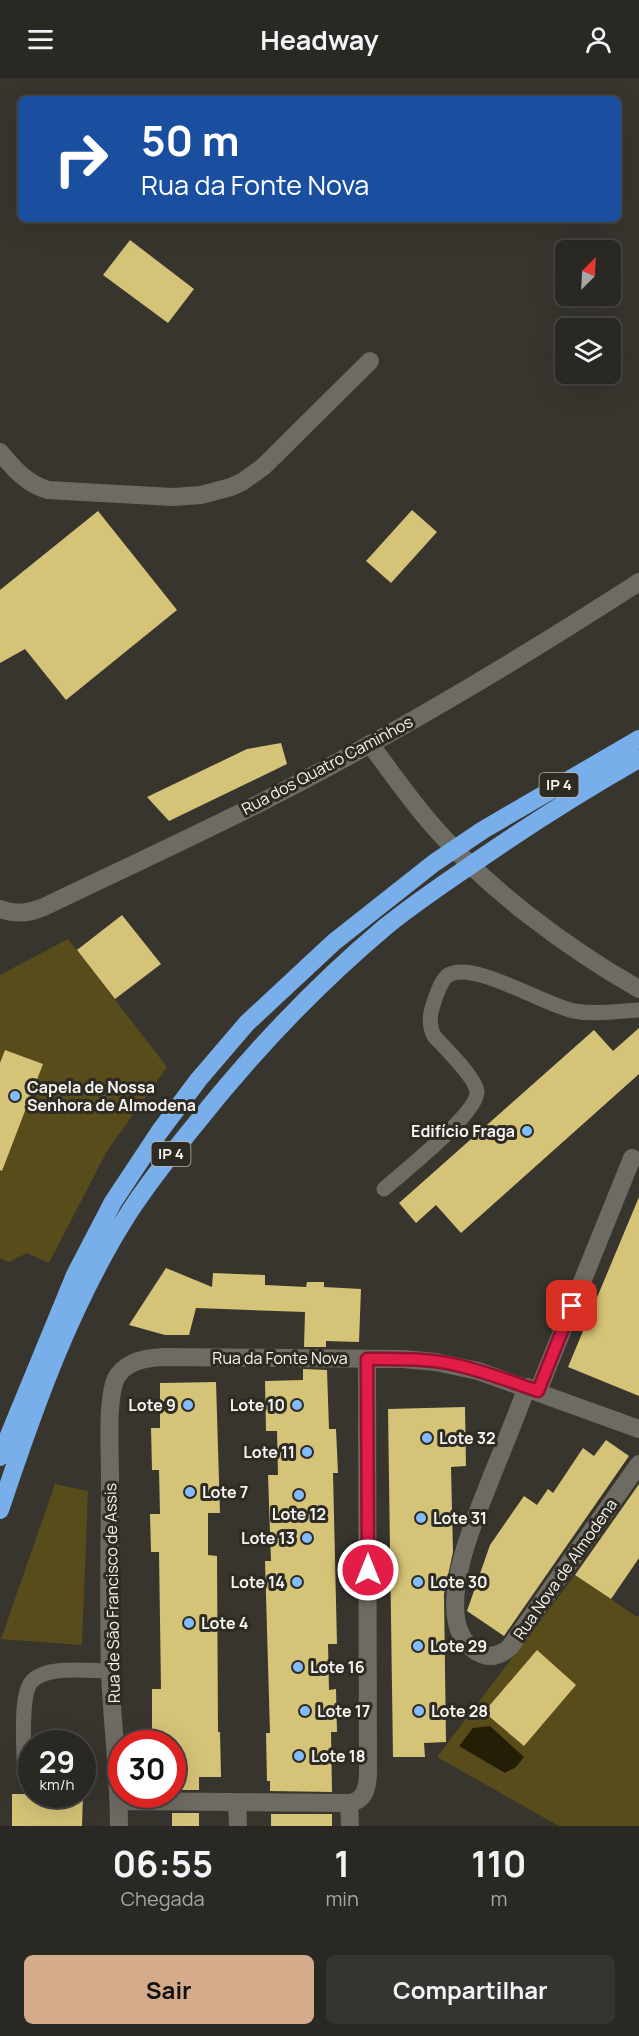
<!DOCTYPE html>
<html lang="pt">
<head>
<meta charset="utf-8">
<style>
  :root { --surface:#292822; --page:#35342f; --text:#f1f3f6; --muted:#a5a6a5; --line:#454440; --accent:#d6ab8b }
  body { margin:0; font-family:Manrope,sans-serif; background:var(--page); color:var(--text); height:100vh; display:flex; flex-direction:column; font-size:22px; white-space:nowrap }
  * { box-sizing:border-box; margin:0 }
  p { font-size:20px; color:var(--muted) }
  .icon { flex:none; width:33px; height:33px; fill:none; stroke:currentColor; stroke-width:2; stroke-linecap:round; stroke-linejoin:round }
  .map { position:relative; height:1748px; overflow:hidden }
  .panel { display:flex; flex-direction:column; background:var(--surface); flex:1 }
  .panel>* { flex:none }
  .top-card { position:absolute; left:18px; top:18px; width:603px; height:126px; border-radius:9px; box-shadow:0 6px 24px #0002,0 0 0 2px var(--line); background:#1a4fa0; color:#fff; overflow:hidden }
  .needle { width:39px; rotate:24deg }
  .fabs { position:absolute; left:555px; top:162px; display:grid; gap:12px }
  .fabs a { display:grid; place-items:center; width:66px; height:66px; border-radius:9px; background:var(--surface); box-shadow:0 6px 24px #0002,0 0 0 2px var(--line); font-size:30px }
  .speed { position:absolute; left:18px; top:1652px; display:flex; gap:12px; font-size:30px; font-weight:700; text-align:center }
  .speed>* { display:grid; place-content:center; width:78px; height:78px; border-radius:50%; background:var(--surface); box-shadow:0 6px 24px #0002,0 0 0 2px var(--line); line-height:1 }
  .speed small { font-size:15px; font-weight:400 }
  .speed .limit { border:9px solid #d22; background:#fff; color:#111 }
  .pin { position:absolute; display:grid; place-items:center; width:51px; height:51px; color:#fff; margin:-26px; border-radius:12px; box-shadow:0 3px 9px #0006 }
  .me { position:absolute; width:66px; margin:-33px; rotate:0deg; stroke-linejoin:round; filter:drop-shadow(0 0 4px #0008) }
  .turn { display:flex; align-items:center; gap:21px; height:126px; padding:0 24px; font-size:27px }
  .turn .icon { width:78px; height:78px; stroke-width:2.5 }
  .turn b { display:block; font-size:42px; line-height:51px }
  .eta { display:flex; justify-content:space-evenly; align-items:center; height:102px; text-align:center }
  .eta b { font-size:36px; font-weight:700; line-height:42px }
  .action { display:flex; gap:12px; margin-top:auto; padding:12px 24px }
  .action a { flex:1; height:69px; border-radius:9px; background:var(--accent); color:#111; font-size:24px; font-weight:700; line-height:69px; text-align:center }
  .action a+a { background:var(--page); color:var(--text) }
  header { display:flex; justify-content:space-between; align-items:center; height:78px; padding:0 24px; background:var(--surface); font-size:27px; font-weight:700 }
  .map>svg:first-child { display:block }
  .green { fill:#584c1a }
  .water { fill:#241e06 }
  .building { fill:#d5c377 }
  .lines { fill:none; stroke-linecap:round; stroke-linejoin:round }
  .lane { stroke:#6d6b63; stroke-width:15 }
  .street { stroke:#6d6b63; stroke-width:18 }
  .secondary { stroke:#6d6b63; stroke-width:18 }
  .highway { stroke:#78afeb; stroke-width:18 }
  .route-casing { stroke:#92132f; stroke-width:15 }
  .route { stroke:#e11d48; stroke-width:10 }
  .poi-dot { fill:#83bcfb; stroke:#2d2b24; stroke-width:2 }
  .labels { text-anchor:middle; stroke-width:6; stroke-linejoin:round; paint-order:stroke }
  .shield { fill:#2d2b24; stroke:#b9b8b2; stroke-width:1.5 }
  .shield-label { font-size:15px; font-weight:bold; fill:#f5f4ef }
  .street-label { font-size:16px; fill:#f5f4ef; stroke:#2d2b24 }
  .poi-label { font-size:16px; font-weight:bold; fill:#f5f4ef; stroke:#2d2b24; text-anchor:start }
</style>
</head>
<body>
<header><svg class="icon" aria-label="menu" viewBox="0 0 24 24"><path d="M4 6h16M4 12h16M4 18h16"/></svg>Headway<svg class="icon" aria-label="person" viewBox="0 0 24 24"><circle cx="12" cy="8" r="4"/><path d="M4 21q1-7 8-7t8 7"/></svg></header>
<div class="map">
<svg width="639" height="1748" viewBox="0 0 639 1748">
  <rect width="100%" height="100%" fill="#37352e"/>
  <path class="green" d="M68 861 167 989 107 1073 49 1185 27 1175 9 1184 0 1180V897Z
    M55 1406 88 1413 82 1567 1 1561Z
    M575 1497 637 1539 639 1537V1748H559L437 1679Z"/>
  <path class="water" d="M490 1648 524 1679 516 1689 505 1695 459 1668 473 1650Z"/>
  <path class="building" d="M130 162 194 211 168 245 103 197Z
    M412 432 437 454 391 505 366 483Z
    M98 433 177 532 66 622 25 571 0 585V512Z
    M281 665 287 686 169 743 147 719 247 671Z
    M122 837 161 886 115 921 77 872Z
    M639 950V996L461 1155 436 1127 416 1145 399 1125 594 952 613 973Z
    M5 972 43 986 2 1093 0 1092V985Z
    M639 1119V1318L568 1289Z
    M166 1190 212 1209 213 1195 265 1197V1207L306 1209 307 1204H324V1209L361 1211 359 1264 326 1263V1269H304L305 1234 196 1230 189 1257H165L129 1247Z
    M303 1291 327 1292 329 1351H336L338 1395H333L337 1566H328L329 1612 336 1611 337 1654H331L332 1714 270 1713V1703H267L266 1655H270L265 1483H271L268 1397H278L277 1353H266L265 1303 303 1302Z
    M216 1304 220 1435H208V1477L217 1478 218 1654H220L221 1699H199V1712H172V1665H160L159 1655H152V1611H161L159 1474H151L150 1436H160L159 1392H152L151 1350H160V1305Z
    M465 1329 466 1388 451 1389 453 1474 444 1516 446 1664 424 1665 425 1679H393L388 1331Z
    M606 1362 629 1378 504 1558 467 1533 490 1467 524 1418 537 1427 548 1411 553 1415 583 1370 594 1378Z
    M639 1406V1480L611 1521 575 1497Z
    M537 1572 576 1607 524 1668 484 1634Z
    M12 1716H83L82 1748H12Z
    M172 1735H199V1748H172Z
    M271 1736H332V1748H271Z"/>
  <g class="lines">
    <path class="lane" d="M384 1111C402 1095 478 1035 477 1014 476 1000 444 969 434 958 427 944 431 932 436 918 439 911 441 903 447 898 470 880 546 928 574 933 595 937 618 933 639 932
      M24 1682C24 1665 20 1616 32 1603 48 1587 89 1593 110 1593"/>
    <path class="street" d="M0 374C14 391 27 406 48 412L173 419 201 417 231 409 242 404 263 389 370 283
      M370 666C391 694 411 723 434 749 489 812 567 870 639 911
      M527 1309C516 1338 505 1366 493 1395 478 1435 426 1544 477 1574 489 1581 500 1578 510 1569L639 1386
      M538 1313 632 1080
      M119 1723 349 1725C365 1723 367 1710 368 1697L367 1281
      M237 1724 238 1748
      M349 1725 350 1748
      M119 1748C119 1696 112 1645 110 1593 108 1527 110 1461 110 1396 110 1373 106 1314 118 1297 129 1282 147 1280 163 1279L403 1281 436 1284 478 1293 639 1351"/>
    <path class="secondary" d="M0 831C17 837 28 835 44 829 117 794 190 760 262 724 391 658 517 583 639 504"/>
    <path class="highway" d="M0 1379 75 1197 113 1124 160 1053 199 1001 247 945 334 864 434 785 483 752 639 661
      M0 1432C34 1330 71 1225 130 1133 149 1104 172 1075 194 1048 251 976 314 909 384 850 412 827 442 807 471 787 526 749 581 714 639 681"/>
  </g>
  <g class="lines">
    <g class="route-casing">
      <path id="route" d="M368 1492 367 1281C395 1281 424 1280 452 1286 481 1292 509 1303 538 1313L572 1228"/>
    </g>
    <use href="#route" class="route"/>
  </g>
  <g class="poi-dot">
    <circle cx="15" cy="1018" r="6"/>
    <circle cx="527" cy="1053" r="6"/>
    <circle cx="188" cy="1327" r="6"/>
    <circle cx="297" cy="1327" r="6"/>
    <circle cx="427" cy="1360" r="6"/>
    <circle cx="307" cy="1374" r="6"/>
    <circle cx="190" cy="1414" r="6"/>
    <circle cx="299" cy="1417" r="6"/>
    <circle cx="421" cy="1440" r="6"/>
    <circle cx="307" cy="1460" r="6"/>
    <circle cx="297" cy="1504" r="6"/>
    <circle cx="418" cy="1504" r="6"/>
    <circle cx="189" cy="1545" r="6"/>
    <circle cx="418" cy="1568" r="6"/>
    <circle cx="298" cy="1589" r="6"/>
    <circle cx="305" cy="1633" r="6"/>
    <circle cx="419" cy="1633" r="6"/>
    <circle cx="299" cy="1678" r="6"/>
  </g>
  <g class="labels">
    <g class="shield">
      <rect x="539.5" y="695" width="39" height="24" rx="4.5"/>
      <rect x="151.5" y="1064" width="39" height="24" rx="4.5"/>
    </g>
    <g class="shield-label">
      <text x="559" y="712">IP 4</text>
      <text x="171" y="1081">IP 4</text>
    </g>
    <g class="street-label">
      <text transform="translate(327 687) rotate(-28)" y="6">Rua dos Quatro Caminhos</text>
      <text x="280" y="1286">Rua da Fonte Nova</text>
      <text transform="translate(565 1491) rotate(-55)" y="6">Rua Nova de Almodena</text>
      <text transform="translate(112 1515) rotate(-91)" y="6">Rua de São Francisco de Assis</text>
    </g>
    <g class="poi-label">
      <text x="27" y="1015">Capela de Nossa<tspan x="27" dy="18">Senhora de Almodena</tspan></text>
      <text x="515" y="1059" text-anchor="end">Edifício Fraga</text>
      <text x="176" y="1333" text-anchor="end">Lote 9</text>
      <text x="285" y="1333" text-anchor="end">Lote 10</text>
      <text x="439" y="1366">Lote 32</text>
      <text x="295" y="1380" text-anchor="end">Lote 11</text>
      <text x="202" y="1420">Lote 7</text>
      <text x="299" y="1442" text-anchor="middle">Lote 12</text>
      <text x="433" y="1446">Lote 31</text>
      <text x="295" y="1466" text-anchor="end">Lote 13</text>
      <text x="285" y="1510" text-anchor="end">Lote 14</text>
      <text x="430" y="1510">Lote 30</text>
      <text x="201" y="1551">Lote 4</text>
      <text x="430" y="1574">Lote 29</text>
      <text x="310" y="1595">Lote 16</text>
      <text x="317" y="1639">Lote 17</text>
      <text x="431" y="1639">Lote 28</text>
      <text x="311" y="1684">Lote 18</text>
    </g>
  </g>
</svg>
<div class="fabs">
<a><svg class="needle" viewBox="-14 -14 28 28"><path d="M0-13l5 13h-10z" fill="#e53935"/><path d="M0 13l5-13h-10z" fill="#a5a6a5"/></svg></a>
<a><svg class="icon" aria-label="layers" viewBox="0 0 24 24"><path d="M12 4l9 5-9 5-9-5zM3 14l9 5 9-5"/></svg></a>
</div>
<div class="speed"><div>29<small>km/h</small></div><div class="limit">30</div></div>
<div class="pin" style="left:572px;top:1228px;background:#d93025"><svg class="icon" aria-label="arrive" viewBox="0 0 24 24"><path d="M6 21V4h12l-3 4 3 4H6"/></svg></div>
<svg class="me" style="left:368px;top:1492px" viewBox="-20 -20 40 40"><circle r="17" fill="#e11d48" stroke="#fff" stroke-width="3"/><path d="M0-11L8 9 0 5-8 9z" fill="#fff"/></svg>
<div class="top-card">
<div class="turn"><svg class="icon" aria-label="right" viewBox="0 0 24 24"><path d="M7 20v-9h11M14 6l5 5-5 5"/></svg><div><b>50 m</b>Rua da Fonte Nova</div></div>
</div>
</div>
<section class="panel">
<div class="eta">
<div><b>06:55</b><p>Chegada</p></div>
<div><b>1</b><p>min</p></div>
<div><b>110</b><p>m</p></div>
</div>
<div class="action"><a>Sair</a><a>Compartilhar</a></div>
</section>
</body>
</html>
